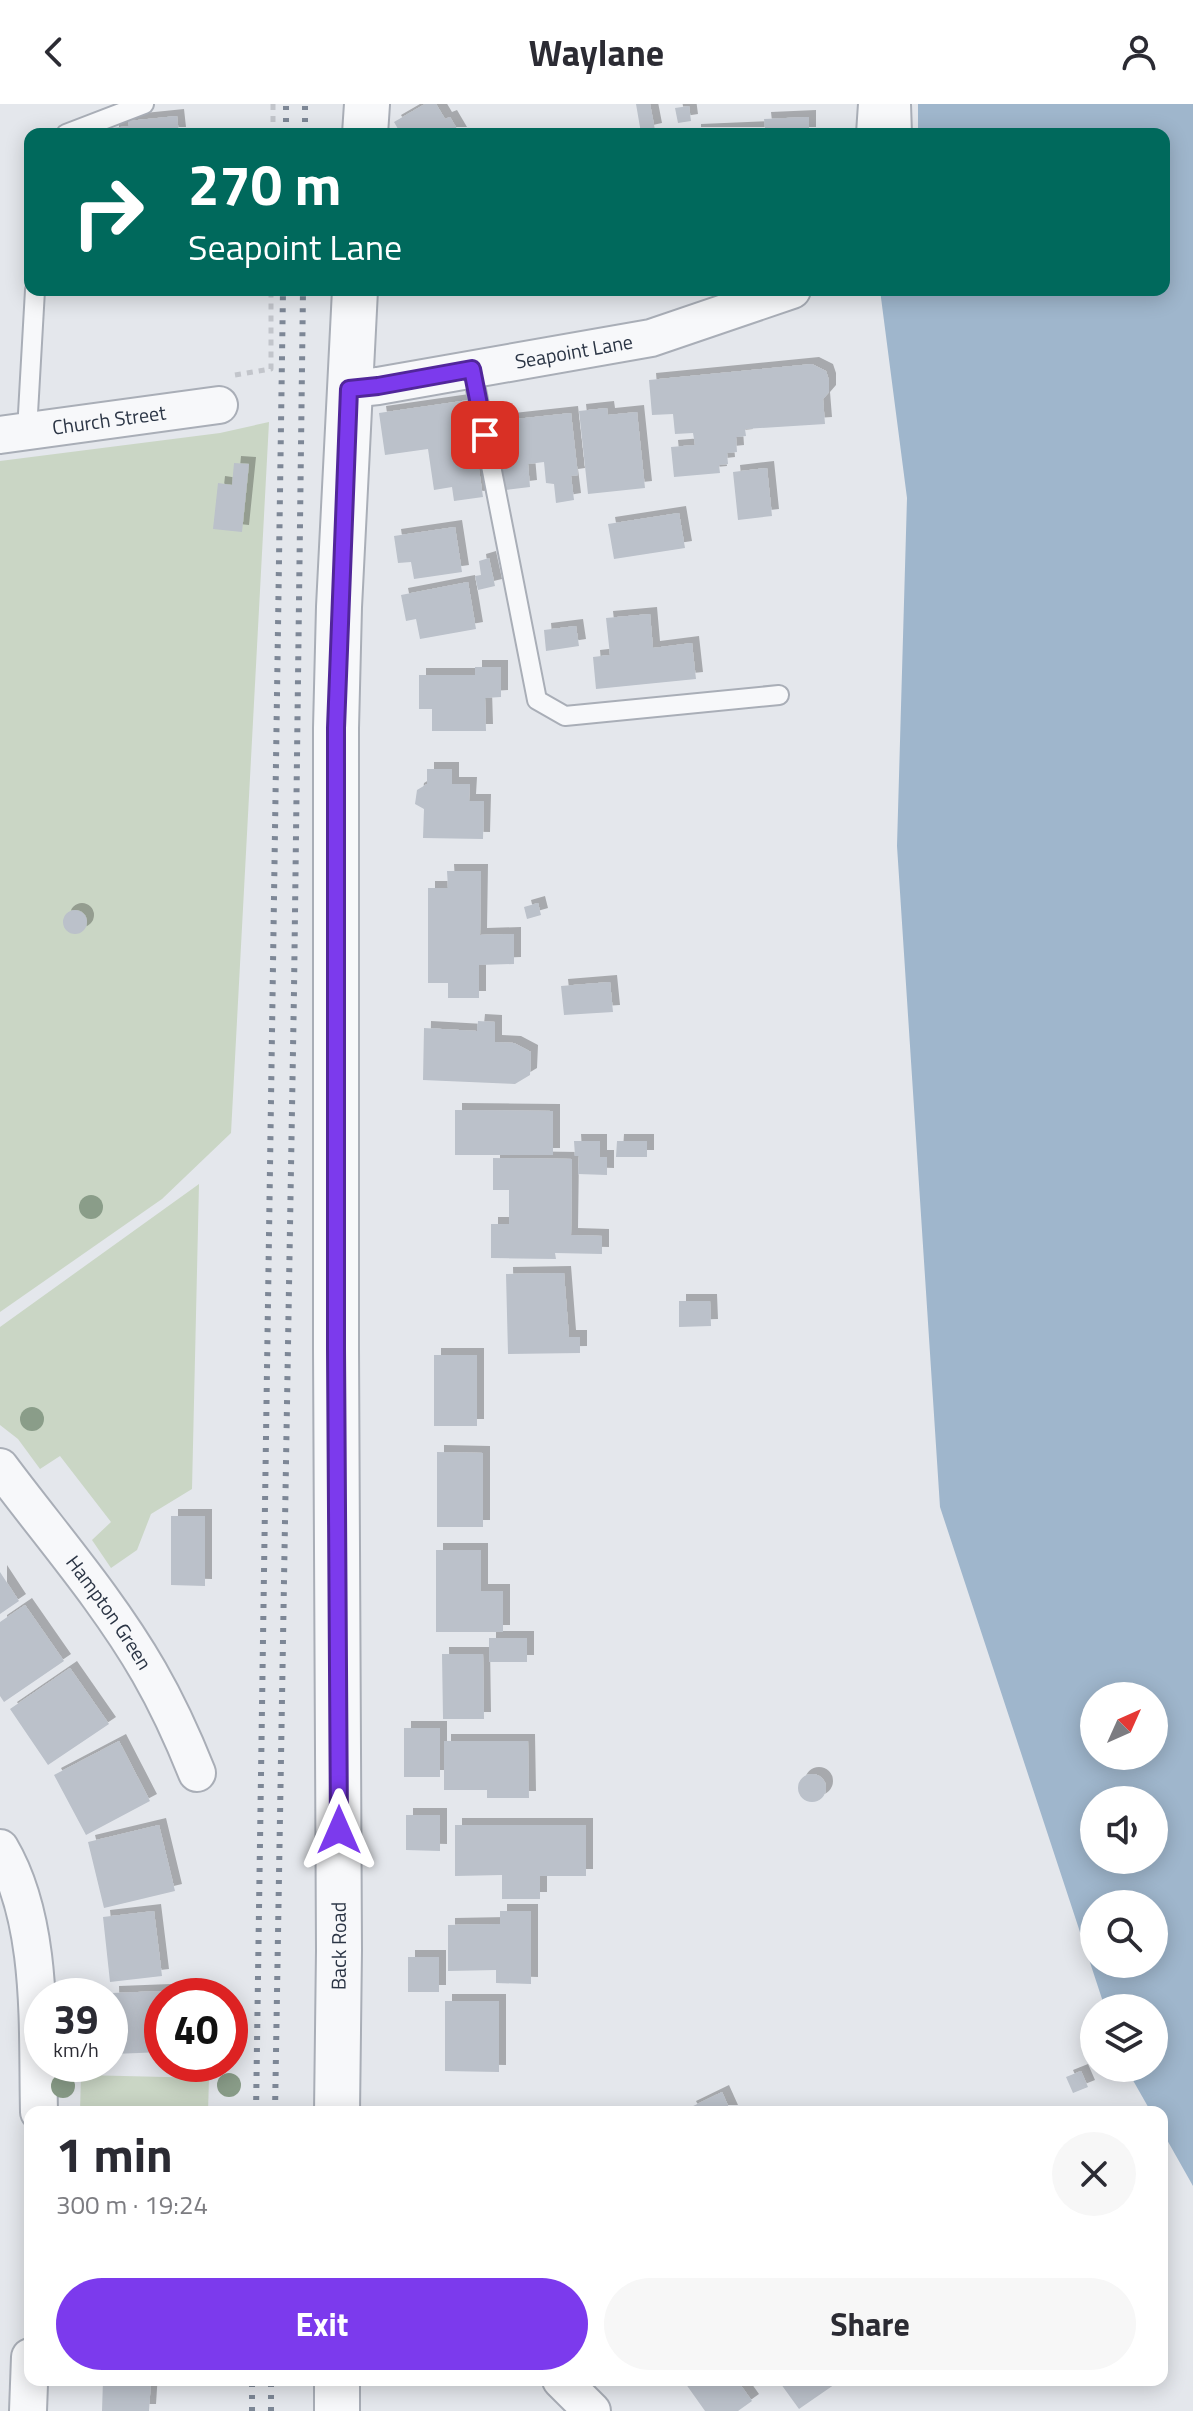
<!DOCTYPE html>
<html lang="en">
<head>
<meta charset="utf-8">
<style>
  :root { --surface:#fff; --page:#f7f7f7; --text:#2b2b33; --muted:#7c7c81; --accent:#7c3aed }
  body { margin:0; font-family:"Titillium Web",sans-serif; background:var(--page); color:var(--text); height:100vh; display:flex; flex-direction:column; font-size:30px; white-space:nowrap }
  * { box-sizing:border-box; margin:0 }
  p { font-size:26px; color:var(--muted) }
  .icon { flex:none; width:44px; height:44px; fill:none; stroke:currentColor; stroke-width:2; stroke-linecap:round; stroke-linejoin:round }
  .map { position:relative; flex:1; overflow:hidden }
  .drawer { position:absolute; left:24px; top:2002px; width:1144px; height:280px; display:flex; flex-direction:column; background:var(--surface); border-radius:16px; box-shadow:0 4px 20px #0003 }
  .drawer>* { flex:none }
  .guide { position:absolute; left:24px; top:24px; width:1146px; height:168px; border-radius:16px; box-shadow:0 4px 20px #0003; background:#00695c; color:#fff; overflow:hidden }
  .needle { width:52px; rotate:45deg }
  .fabs { position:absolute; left:1080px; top:1578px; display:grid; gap:16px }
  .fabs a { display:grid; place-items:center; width:88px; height:88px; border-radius:50%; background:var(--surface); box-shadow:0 4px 20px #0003; font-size:40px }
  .speed { position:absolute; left:24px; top:1874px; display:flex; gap:16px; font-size:40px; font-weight:700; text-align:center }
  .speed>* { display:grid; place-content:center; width:104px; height:104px; border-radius:50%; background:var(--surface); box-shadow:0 4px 20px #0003; line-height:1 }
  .speed small { font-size:20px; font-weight:400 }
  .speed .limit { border:12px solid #d22; background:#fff; color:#111 }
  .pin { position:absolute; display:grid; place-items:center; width:68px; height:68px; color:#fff; margin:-34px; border-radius:16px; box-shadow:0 4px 12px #0006 }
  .me { position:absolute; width:88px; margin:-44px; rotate:0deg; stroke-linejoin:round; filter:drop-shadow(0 0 6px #0008) }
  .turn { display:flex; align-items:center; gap:28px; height:168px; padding:0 32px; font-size:36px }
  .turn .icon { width:104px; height:104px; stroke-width:2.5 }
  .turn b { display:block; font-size:56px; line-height:68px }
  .round { display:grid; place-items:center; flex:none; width:84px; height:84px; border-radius:42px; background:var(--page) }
  .headline { display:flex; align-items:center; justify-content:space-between; height:136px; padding:0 32px }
  h1 { font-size:48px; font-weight:700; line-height:60px }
  .button { display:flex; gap:16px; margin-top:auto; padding:16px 32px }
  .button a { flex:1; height:92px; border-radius:48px; background:var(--accent); color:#fff; font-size:32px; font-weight:700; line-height:92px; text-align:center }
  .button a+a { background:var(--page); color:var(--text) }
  header { display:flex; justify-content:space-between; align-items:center; height:104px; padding:0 32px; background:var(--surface); font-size:36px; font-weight:700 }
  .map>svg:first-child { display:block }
  .green { fill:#cad6c5 }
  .water { fill:#9fb6cc; fill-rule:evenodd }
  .building { fill:#bbc1ca; filter:url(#shadow) }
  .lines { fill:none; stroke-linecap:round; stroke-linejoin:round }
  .service-casing { stroke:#a9aeb7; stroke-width:22 }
  .minor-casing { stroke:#a9aeb7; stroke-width:40 }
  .tertiary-casing { stroke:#a9aeb7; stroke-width:48 }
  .path { stroke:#c2c5cb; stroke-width:5; stroke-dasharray:6 6; stroke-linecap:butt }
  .service { stroke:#f7f8fa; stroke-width:18 }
  .minor { stroke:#f7f8fa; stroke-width:36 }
  .tertiary { stroke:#f7f8fa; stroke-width:44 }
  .rail { stroke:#7d8796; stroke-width:6; stroke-dasharray:4 8; stroke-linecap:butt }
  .tree { fill:#8a9d89 }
  .route-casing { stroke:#51269a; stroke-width:20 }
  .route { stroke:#7c3aed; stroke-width:14 }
  .labels { text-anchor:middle; stroke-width:8; stroke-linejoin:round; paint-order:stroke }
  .street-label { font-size:20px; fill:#2b3545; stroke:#f4f6f9 }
</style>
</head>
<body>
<header><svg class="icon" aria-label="back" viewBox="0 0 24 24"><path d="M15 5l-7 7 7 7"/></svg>Waylane<svg class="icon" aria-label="person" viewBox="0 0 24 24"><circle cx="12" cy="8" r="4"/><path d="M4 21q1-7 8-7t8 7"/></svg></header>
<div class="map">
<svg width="1193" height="2307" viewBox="0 0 1193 2307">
  <defs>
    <filter id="shadow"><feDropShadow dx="7" dy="-7" stdDeviation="0" flood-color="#0004"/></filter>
  </defs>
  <rect width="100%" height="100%" fill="#e4e7ec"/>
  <path class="green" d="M269 318 231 1029 162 1095 0 1208V357L220 329Z
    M199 1080 192 1385 151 1410 137 1446 111 1464 92 1436 111 1418 60 1352 40 1365 18 1335 0 1321V1223Z
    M81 1971 209 1974 208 2008H80Z"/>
  <path class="water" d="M918 0H1193V2082L1162 2027V2008H1151L1126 1964H1154V1904H1105L940 1403 897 742 907 394 880 186H1164V30H918ZM1094 1592H1154V1652H1094ZM1094 1696H1154V1756H1094ZM1094 1800H1154V1860H1094Z"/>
  <path class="building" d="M425 0H436L445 15 450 13 460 30H401L394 18Z
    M636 0H650L655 26 641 29Z
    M689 2 691 17 678 19 675 4Z
    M177 12 179 30H112V24L129 22 128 17Z
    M809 13V30H694V27L765 24 764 15Z
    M812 260 826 267 829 276V288L823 295 825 320 745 325 746 332 736 333 737 348 727 349 728 360 719 361 720 369 674 373 671 343 695 341 693 329 675 330 673 310 652 311 649 276Z
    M469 296 483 393 454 397 452 383 434 386 428 345 385 351 379 309Z
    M607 304 608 311 637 308 645 384 588 390 579 307Z
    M571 309 578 371 571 372 574 396 556 399 554 380 546 379 544 358 528 360 530 383 505 386 497 317Z
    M234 359 249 360 242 428 213 425 218 379 232 381Z
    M767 364 772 412 738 416 733 368Z
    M679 409 685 444 614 455 608 420Z
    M455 423 462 468 414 475 411 458 398 459 394 432Z
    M489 454 495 482 478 486 475 472 481 471 479 457Z
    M468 478 476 525 420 535 416 515 406 517 401 491Z
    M650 510 653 544 692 539 696 575 596 585 593 553 610 551 606 514Z
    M576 522 579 542 546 547 544 526Z
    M475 563H501V593L485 594 486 627H432V605H419V571H475Z
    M427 665H452V680H470L469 697H484L483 735 423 734 424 705 415 700 417 686 427 680Z
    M447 767H481L480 831 514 830V860L479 861V894H448V879H428V784H448Z
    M538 799 541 811 527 815 524 803Z
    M63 818a12 12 0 1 1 24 0a12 12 0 1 1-24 0Z
    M610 878 613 908 564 911 561 882Z
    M478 917 495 918V938L514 939 531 948 530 971 515 980 423 976 424 924 477 927Z
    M455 1006 553 1007V1051H455Z
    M574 1037H600V1053H607V1071L578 1070 579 1052H575Z
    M617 1037H647V1053H616Z
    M493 1054 572 1055 571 1131 602 1132V1150L555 1149 556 1155 491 1154V1120H509V1086H493Z
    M564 1169 569 1233H580V1249L508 1250 506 1170Z
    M679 1197H710L711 1222 679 1223Z
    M434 1251H477V1322H434Z
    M437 1348 483 1349V1423H437Z
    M171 1412H205V1482L171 1481Z
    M436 1446H481V1487H503V1528H436Z
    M0 1468 19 1497 0 1510Z
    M25 1501 64 1557 4 1598 0 1592V1518Z
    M489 1534H527V1558H489Z
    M442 1550H483L484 1615H443Z
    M70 1564 109 1620 48 1661 10 1605Z
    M404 1624H440V1673H404Z
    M119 1637 150 1697 86 1731 54 1671Z
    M444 1637H528L529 1694H487V1686H444Z
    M798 1684a14 14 0 1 1 28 0a14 14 0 1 1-28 0Z
    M406 1711H440V1747L406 1746Z
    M159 1721 175 1787 104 1804 88 1738Z
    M455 1721H586V1772H540V1795H502V1771L455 1772Z
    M154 1807 162 1872 110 1878 103 1813Z
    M500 1807H531V1880L496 1879V1866L448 1867V1821L500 1820Z
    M408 1853H439V1888H408Z
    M164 1887V1892H162V1948L114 1950 112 1889Z
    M445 1897H499V1968L445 1967Z
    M1081 1967 1088 1983 1073 1989 1066 1973Z
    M722 1988 731 2008H691L689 2004Z
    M103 2276H151L149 2307H102Z
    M683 2276H737L752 2297 738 2307H705Z
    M778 2276H841L799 2305Z"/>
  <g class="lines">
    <g class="service-casing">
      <path id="service" d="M901 0 902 30
        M66 30 144 0
        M472 265 537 596 565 612 779 591
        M27 327 35 186"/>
    </g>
    <g class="minor-casing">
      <g id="minor">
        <path d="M875 30 877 0"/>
        <path id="s1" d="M349 285 378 282 651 234 792 186"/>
        <path id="s2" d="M0 331 219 301"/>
        <path id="s3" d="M0 1363C50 1430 107 1495 149 1568 168 1601 183 1634 197 1669"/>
        <path d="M0 1744C44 1818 37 1925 39 2008"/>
        <path d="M561 2276 592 2307"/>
        <path d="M28 2307 30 2253"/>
      </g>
    </g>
    <g class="tertiary-casing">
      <g id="tertiary">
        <path d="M365 30 367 0"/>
        <path id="s4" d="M337 2008 339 1846 336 1244V624L339 503 355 186"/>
        <path d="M337 2276V2307"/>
      </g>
    </g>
    <path class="path" d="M273 30V0
      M235 271 271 265V186"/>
    <use href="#service" class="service"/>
    <use href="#minor" class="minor"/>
    <use href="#tertiary" class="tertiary"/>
    <path class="rail" d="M286 30V0
      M305 30V0
      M256 2008 283 186
      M275 2008 294 887 303 186
      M252 2307V2276
      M271 2307V2276"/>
  </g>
  <g class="tree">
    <circle cx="91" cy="1103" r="12"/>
    <circle cx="32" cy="1315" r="12"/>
    <circle cx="229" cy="1981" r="12"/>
    <circle cx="63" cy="1982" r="12"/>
  </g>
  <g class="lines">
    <g class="route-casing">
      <path id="route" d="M339 1726 336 1244V624L349 285 378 282 472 265 485 331"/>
    </g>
    <use href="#route" class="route"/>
  </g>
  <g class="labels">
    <g class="street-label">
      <text dy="7" stroke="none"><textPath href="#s1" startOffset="228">Seapoint Lane</textPath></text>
      <text dy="7" stroke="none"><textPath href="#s2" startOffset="110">Church Street</textPath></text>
      <text dy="7" stroke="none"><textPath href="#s3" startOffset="182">Hampton Green</textPath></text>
      <text dy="7" stroke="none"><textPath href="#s4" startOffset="166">Back Road</textPath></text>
    </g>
  </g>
</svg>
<div class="fabs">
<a><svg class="needle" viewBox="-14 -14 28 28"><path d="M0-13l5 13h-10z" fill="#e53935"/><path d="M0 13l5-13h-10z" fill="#7c7c81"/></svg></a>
<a><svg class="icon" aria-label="sound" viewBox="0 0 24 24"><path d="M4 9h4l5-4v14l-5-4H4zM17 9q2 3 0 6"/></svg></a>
<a><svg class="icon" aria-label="search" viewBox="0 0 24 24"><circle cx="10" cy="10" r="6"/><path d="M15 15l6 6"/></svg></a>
<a><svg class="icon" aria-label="layers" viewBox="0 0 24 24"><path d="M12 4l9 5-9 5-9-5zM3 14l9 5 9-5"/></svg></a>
</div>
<div class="speed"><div>39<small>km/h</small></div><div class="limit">40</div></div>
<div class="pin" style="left:485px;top:331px;background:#d93025"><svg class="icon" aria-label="arrive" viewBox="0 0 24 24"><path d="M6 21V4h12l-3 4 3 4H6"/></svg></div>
<svg class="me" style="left:339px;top:1726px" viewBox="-20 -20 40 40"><path d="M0-17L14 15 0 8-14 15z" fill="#7c3aed" stroke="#fff" stroke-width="4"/></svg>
<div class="guide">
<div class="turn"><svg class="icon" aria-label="right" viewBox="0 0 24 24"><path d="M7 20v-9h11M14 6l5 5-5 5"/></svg><div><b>270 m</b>Seapoint Lane</div></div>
</div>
<section class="drawer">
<div class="headline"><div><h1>1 min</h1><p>300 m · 19:24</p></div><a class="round"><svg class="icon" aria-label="close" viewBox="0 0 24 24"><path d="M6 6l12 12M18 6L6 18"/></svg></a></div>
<div class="button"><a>Exit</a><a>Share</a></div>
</section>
</div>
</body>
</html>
